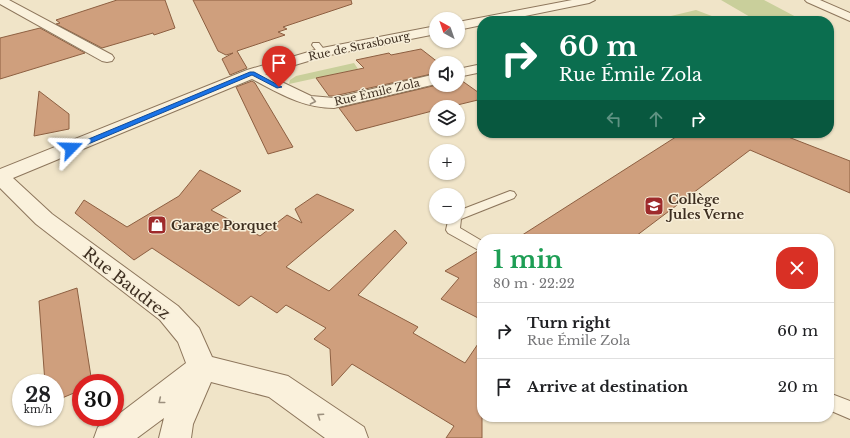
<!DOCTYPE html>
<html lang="en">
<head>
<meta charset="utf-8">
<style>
  :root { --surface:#fff; --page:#f2f2f2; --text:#202124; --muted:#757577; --line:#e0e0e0 }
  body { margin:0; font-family:"Libre Baskerville",serif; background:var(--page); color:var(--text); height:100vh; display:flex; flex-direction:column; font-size:15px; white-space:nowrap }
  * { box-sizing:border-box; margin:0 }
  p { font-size:13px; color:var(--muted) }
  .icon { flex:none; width:22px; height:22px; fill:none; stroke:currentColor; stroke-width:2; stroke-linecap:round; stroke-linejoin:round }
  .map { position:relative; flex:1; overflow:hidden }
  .details { position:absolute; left:477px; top:234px; width:357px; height:188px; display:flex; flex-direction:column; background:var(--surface); border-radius:16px; box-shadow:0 1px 3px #0004 }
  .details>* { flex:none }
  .banner { position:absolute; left:477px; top:16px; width:357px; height:122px; border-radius:16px; box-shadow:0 1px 3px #0004; background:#0b6e4f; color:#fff; overflow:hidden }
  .needle { width:26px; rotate:320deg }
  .tools { position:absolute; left:429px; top:12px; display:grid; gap:8px }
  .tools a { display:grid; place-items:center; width:36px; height:36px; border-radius:50%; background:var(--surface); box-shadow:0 1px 3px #0004; font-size:20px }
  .speed { position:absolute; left:12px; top:374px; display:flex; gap:8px; font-size:20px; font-weight:700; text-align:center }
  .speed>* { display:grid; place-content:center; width:52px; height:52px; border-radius:50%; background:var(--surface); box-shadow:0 1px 3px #0004; line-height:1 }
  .speed small { font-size:10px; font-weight:400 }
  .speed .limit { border:6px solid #d22; background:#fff; color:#111 }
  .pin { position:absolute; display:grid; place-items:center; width:34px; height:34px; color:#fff; margin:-41px -17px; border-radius:50% 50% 50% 0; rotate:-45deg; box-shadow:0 0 4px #0007 }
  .pin .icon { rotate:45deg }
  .me { position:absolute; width:44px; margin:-22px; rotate:68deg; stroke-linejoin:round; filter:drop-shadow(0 0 3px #0008) }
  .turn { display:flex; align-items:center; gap:14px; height:84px; padding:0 16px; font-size:18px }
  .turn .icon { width:52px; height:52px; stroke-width:2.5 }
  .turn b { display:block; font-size:28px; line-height:34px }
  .lanes { display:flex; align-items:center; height:38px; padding:0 16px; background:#0003; justify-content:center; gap:20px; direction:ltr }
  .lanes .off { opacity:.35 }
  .round { display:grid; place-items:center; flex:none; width:42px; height:42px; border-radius:16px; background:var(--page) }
  .overview { display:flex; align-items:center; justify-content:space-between; height:68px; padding:0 16px }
  h1 { font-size:24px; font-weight:700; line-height:30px; color:#1e9e55 }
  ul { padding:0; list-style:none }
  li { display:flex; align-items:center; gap:12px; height:56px; padding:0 16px; border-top:1px solid var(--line) }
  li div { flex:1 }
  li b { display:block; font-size:15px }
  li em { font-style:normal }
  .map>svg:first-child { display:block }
  .green { fill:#c9cf9b }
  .building { fill:#cf9f7d; stroke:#8d5f41 }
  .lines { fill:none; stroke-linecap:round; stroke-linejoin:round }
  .lane-casing { stroke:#8d765c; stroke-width:2 }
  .street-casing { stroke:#8d765c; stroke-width:2 }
  .lane { fill:#faf1dc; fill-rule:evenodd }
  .street { fill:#faf1dc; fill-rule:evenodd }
  .oneway { stroke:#9c907e }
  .route { fill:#1a73e8; stroke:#114b97 }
  .labels { text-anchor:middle; stroke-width:3; stroke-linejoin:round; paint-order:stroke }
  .far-street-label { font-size:11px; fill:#3d2e20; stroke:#f7eed8 }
  .poi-label { font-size:13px; font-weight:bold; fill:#3d2e20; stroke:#f7eed8; text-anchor:start }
  .near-street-label { font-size:16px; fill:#3d2e20; stroke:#f7eed8 }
</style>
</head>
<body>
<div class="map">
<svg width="850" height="438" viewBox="0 0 850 438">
  <rect width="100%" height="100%" fill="#f0e4c8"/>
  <path class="green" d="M721 0H764L800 19 757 21Z
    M696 10 725 21H650Z
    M354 63 358 69 289 84 290 80 296 76Z"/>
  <path class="building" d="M117 0H165L175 28 154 35 153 33 102 48 56 24 60 23 56 20Z
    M193 0H351L352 4 283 27 287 29 278 32 285 35 237 51 247 68 230 75 222 59 233 53 226 55 218 51Z
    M40 28 85 53 0 79V38Z
    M421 49 439 63H436V73L334 96H329L316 78 364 68 356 60 389 53 391 55Z
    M458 78 482 95V99L449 107H436V110L356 131 339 108 437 85H458Z
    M252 81 255 83 293 147 268 154 236 87Z
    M39 91 69 114V129L34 136Z
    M682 133H778L850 161V193L750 150 632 239H516Z
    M200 170 241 191 211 210 260 236 287 215 302 223 295 209 317 194 354 210 286 267 329 291 395 230 407 243 358 295 418 327 413 333 465 363 482 338V438H446L454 426 352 364 332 386 330 349 314 339 326 328 286 305 277 313 251 296 239 306 152 248 134 260 75 213 84 200 127 227 179 196Z
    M478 251 482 253V320L441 299 459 278 445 271Z
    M77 288 92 383H81V390L55 401V383H45L39 301Z"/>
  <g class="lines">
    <g class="lane-casing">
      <path id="lane" d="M313 43H319L326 52 325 54H319L312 45Z
        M510 191 514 192 516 195 514 198 461 219 460 228 482 241V252L448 233 446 230 449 217H458V211Z
        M829 393 850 401V419L829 410Z"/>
    </g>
    <g class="street-casing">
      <path id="street" d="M0 0H9L112 55 114 58 112 61 107 62 102 61 0 4Z
        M572 0H595L589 3 500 21H482V25L458 30V22Z
        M805 0H820L850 13V21L807 2Z
        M436 26V34L325 56 265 74 311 96 334 98 436 74V84L334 108C302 108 279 93 252 79L13 178 52 214 178 306 199 328 212 357 288 376 364 427 368 438H325L269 397 211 382 193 424 191 438H159L164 418 137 438H94L98 427 115 417 186 363 178 342 160 320 36 224 0 188V169L247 70 322 48Z
        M482 64V72L458 77V69Z"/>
    </g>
    <use href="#lane" class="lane"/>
    <use href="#street" class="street"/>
  </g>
  <defs><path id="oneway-chevron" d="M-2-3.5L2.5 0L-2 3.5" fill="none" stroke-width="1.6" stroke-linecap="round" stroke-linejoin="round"/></defs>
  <g class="oneway">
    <use href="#oneway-chevron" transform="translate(313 101) rotate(11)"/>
    <use href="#oneway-chevron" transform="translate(161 401) rotate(141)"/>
    <use href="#oneway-chevron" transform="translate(320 416) rotate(-146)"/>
  </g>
  <path class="route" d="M250 72H254L282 87 277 88 252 75 74 150 71 151 67 148Z"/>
  <defs>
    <g id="school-square" transform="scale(1)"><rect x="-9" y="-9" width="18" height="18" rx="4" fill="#9e2a2b" stroke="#f7eed8"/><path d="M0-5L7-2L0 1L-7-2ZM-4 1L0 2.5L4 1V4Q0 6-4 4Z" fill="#fff"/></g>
    <g id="shop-square" transform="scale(1)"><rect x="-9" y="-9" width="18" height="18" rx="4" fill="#9e2a2b" stroke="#f7eed8"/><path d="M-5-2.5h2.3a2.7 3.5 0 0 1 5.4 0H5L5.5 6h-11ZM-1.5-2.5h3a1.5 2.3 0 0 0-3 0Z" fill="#fff"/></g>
  </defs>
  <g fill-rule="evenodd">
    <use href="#school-square" x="654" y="206"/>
    <use href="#shop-square" x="157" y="225"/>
  </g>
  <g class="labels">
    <g class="far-street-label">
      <text transform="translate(359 46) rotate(-12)" y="4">Rue de Strasbourg</text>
      <text transform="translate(377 92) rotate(-13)" y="4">Rue Émile Zola</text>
    </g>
    <g class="poi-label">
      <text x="668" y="204">Collège<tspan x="668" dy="15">Jules Verne</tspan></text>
      <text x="171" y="230">Garage Porquet</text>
    </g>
    <g class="near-street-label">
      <text transform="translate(127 283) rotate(38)" y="6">Rue Baudrez</text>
    </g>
  </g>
</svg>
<div class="tools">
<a><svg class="needle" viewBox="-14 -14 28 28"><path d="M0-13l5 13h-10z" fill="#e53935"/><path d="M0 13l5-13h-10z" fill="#757577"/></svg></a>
<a><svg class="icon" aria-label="sound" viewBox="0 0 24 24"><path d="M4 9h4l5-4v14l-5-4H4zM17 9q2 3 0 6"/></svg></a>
<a><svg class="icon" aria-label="layers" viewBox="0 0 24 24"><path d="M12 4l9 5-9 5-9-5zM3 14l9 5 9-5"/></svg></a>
<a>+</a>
<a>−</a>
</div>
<div class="speed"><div>28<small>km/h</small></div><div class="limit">30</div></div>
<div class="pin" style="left:279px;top:87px;background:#d93025"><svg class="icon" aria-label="arrive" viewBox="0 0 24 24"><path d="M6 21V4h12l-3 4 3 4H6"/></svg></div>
<svg class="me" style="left:71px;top:148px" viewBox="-20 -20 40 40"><path d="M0-17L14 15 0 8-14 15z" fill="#1a73e8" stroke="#fff" stroke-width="4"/></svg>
<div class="banner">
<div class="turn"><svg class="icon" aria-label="right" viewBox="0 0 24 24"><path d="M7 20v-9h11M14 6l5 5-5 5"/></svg><div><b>60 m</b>Rue Émile Zola</div></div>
<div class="lanes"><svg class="icon off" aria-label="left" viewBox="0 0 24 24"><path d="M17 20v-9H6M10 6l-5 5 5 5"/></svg><svg class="icon off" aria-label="ahead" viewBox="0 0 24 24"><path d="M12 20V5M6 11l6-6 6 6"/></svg><svg class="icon" aria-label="right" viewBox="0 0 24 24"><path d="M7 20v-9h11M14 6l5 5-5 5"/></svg></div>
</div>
<section class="details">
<div class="overview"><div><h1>1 min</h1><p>80 m · 22:22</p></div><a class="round" style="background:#d93025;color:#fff"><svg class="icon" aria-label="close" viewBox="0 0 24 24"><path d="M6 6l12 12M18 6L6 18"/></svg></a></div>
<ul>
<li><svg class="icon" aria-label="right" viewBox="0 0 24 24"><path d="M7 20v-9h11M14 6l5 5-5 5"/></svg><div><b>Turn right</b><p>Rue Émile Zola</p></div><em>60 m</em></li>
<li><svg class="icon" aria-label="arrive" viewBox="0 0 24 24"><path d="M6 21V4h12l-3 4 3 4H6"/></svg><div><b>Arrive at destination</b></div><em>20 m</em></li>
</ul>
</section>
</div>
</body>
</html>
